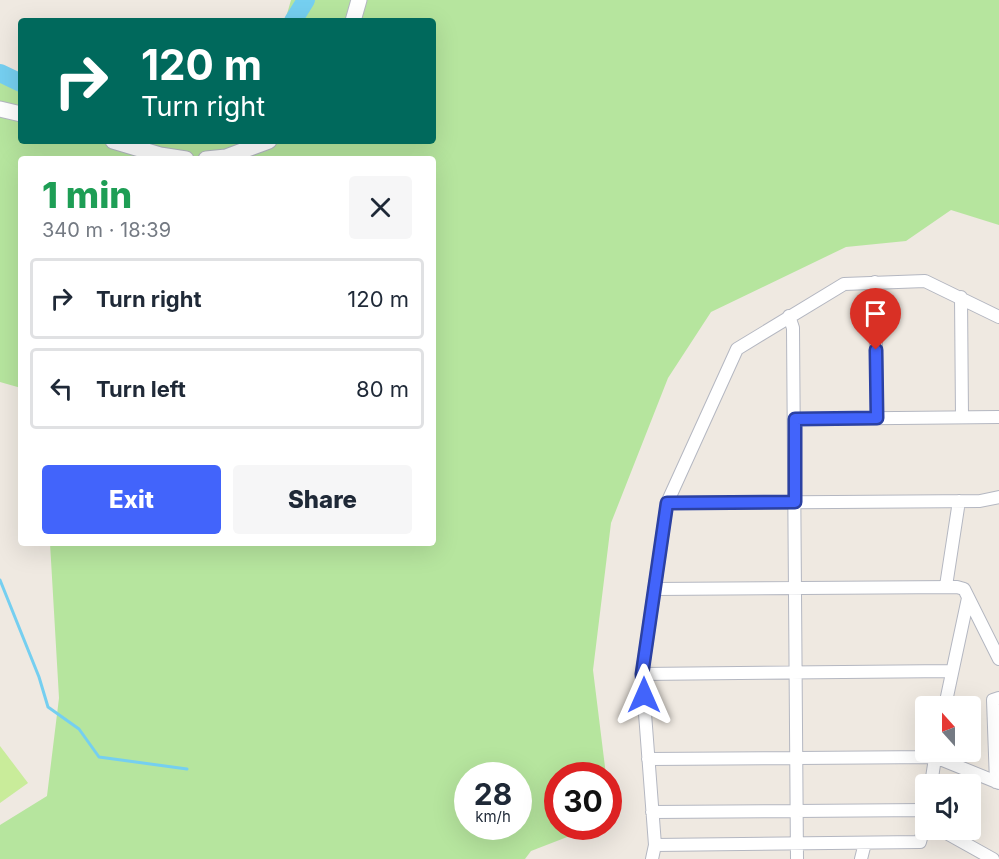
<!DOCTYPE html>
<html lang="en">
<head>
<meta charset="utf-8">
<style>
  :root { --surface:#fff; --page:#f6f6f7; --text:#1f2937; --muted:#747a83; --line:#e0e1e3; --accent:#4264fb }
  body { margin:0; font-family:Inter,sans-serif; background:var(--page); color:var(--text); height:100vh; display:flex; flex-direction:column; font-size:22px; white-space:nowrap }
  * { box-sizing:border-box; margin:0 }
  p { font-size:20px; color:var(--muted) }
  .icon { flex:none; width:33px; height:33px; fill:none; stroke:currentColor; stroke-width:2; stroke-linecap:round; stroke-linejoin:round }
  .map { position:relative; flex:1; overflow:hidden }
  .panel { position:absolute; left:18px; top:156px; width:418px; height:390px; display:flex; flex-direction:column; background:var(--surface); border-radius:6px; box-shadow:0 6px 24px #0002 }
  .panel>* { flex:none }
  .banner { position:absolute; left:18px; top:18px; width:418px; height:126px; border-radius:6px; box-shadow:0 6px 24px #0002; background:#00695c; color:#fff; overflow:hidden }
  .needle { width:39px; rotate:339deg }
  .tools { position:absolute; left:915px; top:696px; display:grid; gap:12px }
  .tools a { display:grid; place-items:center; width:66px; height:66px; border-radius:6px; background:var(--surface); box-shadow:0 6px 24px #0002; font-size:30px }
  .speed { position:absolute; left:454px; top:762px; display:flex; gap:12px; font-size:30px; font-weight:700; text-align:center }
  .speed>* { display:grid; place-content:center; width:78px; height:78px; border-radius:50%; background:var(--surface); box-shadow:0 6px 24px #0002; line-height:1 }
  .speed small { font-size:15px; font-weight:400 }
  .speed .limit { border:9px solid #d22; background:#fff; color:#111 }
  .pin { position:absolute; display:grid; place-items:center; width:51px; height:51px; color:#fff; margin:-62px -26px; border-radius:50% 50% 50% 0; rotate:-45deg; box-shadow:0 0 6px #0007 }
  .pin .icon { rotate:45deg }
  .me { position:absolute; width:66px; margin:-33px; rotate:0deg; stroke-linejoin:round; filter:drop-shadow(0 0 4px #0008) }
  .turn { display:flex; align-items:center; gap:21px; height:126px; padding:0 24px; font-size:27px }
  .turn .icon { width:78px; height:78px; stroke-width:2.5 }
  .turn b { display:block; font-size:42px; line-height:51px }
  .round { display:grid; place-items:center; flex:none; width:63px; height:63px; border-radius:6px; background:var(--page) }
  .overview { display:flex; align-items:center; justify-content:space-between; height:102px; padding:0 24px }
  h1 { font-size:36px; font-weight:800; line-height:45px; color:#1e9e55 }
  .cta { display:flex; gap:12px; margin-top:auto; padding:12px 24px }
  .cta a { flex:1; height:69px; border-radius:6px; background:var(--accent); color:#fff; font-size:24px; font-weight:800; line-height:69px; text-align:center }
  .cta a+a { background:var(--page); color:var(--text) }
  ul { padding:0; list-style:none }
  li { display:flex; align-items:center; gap:18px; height:81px; margin:0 12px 9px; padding:0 12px; border:3px solid var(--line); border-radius:6px }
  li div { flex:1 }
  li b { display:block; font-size:22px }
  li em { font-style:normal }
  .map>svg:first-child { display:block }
  .green { fill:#b6e59e; fill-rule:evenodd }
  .pitch { fill:#c9ec9a }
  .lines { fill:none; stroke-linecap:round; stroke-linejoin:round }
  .stream { stroke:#75cff0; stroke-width:3 }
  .river { stroke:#75cff0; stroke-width:18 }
  .minor-casing { stroke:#b4b7c1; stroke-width:14 }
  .tertiary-casing { stroke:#b4b7c1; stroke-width:17 }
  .minor { stroke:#fff; stroke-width:12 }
  .tertiary { stroke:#fff; stroke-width:15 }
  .route-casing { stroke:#2b41a3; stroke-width:15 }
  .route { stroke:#4264fb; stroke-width:10 }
</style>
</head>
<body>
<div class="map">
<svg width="999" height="859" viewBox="0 0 999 859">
  <rect width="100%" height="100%" fill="#efe9e1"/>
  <path class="green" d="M291 0H999V225L951 210 906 241 846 247 711 312 668 378 611 523 593 670 606 775 558 776V826L593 827 531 851 525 859H0V825L47 796 59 698 50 543H434V159H21V388L0 382V67L21 76V141H434V21H285ZM468 776H519V826H468Z"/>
  <path class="pitch" d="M0 746 28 783 0 803Z"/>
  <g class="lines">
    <path class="stream" d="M0 580 39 677 48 707 79 729 99 757 187 769"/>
    <path class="river" d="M293 21 306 0
      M0 73 21 83"/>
    <g class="minor-casing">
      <path id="minor" d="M875 282 877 418
        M961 297 962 417
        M789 316 793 328 797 859
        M795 419 999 417
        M667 503 980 501 999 497
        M946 586 959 501
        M654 589 957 587 964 589 999 659
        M642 674 952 671
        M945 706 968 598
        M648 759 935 757 999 783
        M996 782 993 700 999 698
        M931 784 936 752
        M652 812 926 810
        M941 830 993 859
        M655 845 920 842 926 819
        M652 859 655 845 642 674 667 503 737 349 844 284 925 281 999 317
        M861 859 865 843"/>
    </g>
    <g class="tertiary-casing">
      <path id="tertiary" d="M353 21 359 0
        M0 109 21 114
        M113 141 160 155 186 159
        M206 159 226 157 269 141"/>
    </g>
    <use href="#minor" class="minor"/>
    <use href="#tertiary" class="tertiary"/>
  </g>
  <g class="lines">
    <g class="route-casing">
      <path id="route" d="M644 695 642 674 667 503 795 502V419L877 418 876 350"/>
    </g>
    <use href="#route" class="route"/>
  </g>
</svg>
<div class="tools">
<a><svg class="needle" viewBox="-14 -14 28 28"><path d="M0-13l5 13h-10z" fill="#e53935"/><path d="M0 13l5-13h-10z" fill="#747a83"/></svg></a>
<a><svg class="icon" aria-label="sound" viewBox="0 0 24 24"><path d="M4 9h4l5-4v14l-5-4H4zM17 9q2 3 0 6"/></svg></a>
</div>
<div class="speed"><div>28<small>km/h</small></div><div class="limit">30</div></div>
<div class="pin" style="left:876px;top:350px;background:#d93025"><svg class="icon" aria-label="arrive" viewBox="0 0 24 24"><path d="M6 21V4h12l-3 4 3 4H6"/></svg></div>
<svg class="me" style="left:644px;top:695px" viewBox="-20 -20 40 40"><path d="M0-17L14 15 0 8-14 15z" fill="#4264fb" stroke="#fff" stroke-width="4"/></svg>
<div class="banner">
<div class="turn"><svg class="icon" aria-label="right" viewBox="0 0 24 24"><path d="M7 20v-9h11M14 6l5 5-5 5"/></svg><div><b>120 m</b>Turn right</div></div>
</div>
<section class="panel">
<div class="overview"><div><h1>1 min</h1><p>340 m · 18:39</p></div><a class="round"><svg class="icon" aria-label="close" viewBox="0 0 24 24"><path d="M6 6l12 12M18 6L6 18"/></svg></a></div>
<ul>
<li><svg class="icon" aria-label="right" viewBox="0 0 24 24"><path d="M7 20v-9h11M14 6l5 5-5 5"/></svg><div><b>Turn right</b></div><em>120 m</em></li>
<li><svg class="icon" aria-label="left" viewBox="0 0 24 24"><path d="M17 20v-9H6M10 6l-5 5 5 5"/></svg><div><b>Turn left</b></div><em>80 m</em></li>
</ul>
<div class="cta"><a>Exit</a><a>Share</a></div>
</section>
</div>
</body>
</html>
